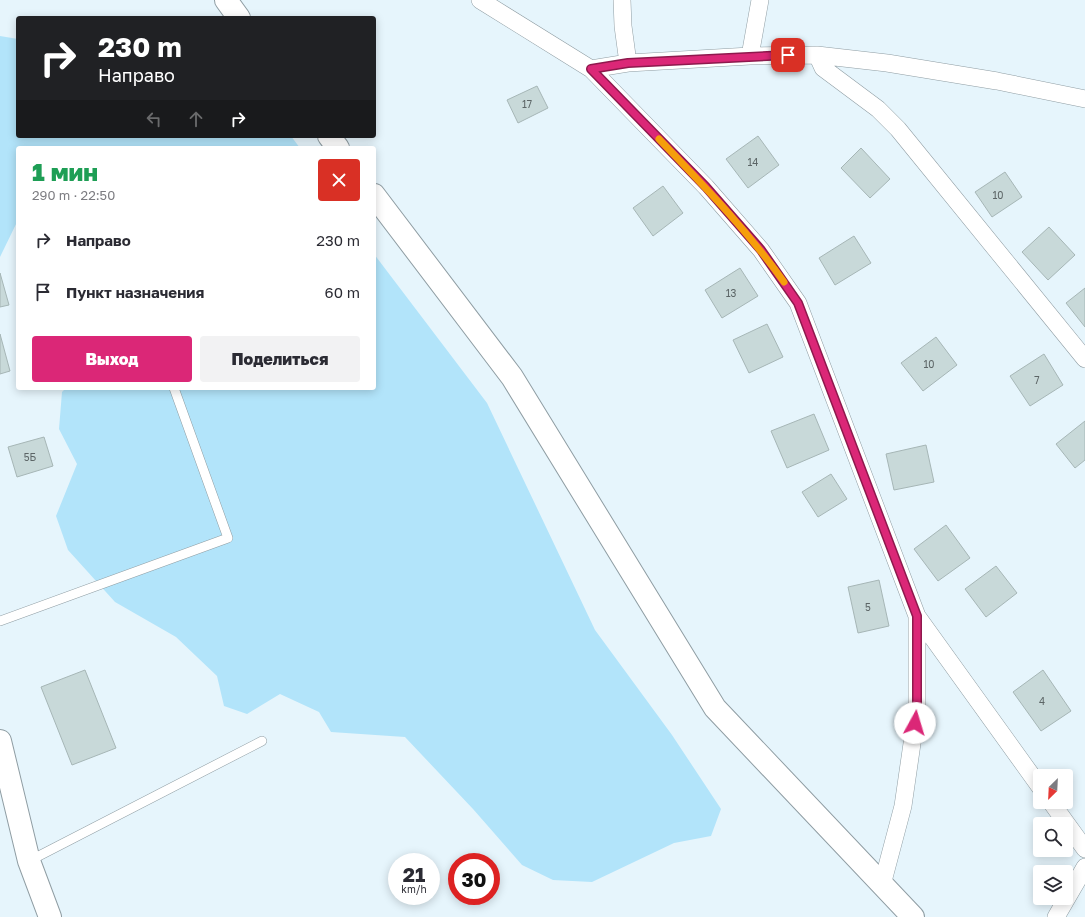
<!DOCTYPE html>
<html lang="ru">
<head>
<meta charset="utf-8">
<style>
  :root { --surface:#fff; --page:#f2f2f3; --text:#2b2b33; --muted:#7c7c81; --accent:#db2777 }
  body { margin:0; font-family:"Golos Text",sans-serif; background:var(--page); color:var(--text); height:100vh; display:flex; flex-direction:column; font-size:15px; white-space:nowrap }
  * { box-sizing:border-box; margin:0 }
  p { font-size:13px; color:var(--muted) }
  .icon { flex:none; width:22px; height:22px; fill:none; stroke:currentColor; stroke-width:2; stroke-linecap:round; stroke-linejoin:round }
  .map { position:relative; flex:1; overflow:hidden }
  .panel { position:absolute; left:16px; top:146px; width:360px; height:244px; display:flex; flex-direction:column; background:var(--surface); border-radius:4px; box-shadow:0 2px 10px #0003 }
  .panel>* { flex:none }
  .banner { position:absolute; left:16px; top:16px; width:360px; height:122px; border-radius:4px; box-shadow:0 2px 10px #0003; background:#202124; color:#fff; overflow:hidden }
  .needle { width:26px; rotate:204deg }
  .controls { position:absolute; left:1033px; top:769px; display:grid; gap:8px }
  .controls a { display:grid; place-items:center; width:40px; height:40px; border-radius:4px; background:var(--surface); box-shadow:0 2px 10px #0003; font-size:20px }
  .speed { position:absolute; left:388px; top:853px; display:flex; gap:8px; font-size:20px; font-weight:700; text-align:center }
  .speed>* { display:grid; place-content:center; width:52px; height:52px; border-radius:50%; background:var(--surface); box-shadow:0 2px 10px #0003; line-height:1 }
  .speed small { font-size:10px; font-weight:400 }
  .speed .limit { border:6px solid #d22; background:#fff; color:#111 }
  .pin { position:absolute; display:grid; place-items:center; width:34px; height:34px; color:#fff; margin:-17px; border-radius:8px; box-shadow:0 2px 6px #0006 }
  .me { position:absolute; width:44px; margin:-22px; rotate:6deg; stroke-linejoin:round; filter:drop-shadow(0 0 3px #0008) }
  .turn { display:flex; align-items:center; gap:14px; height:84px; padding:0 16px; font-size:18px }
  .turn .icon { width:52px; height:52px; stroke-width:2.5 }
  .turn b { display:block; font-size:28px; line-height:34px }
  .lanes { display:flex; align-items:center; height:38px; padding:0 16px; background:#0003; justify-content:center; gap:20px; direction:ltr }
  .lanes .off { opacity:.35 }
  .round { display:grid; place-items:center; flex:none; width:42px; height:42px; border-radius:4px; background:var(--page) }
  .overview { display:flex; align-items:center; justify-content:space-between; height:68px; padding:0 16px }
  h1 { font-size:24px; font-weight:800; line-height:30px; color:#1e9e55 }
  .primary-button { display:flex; gap:8px; margin-top:auto; padding:8px 16px }
  .primary-button a { flex:1; height:46px; border-radius:4px; background:var(--accent); color:#fff; font-size:16px; font-weight:800; line-height:46px; text-align:center }
  .primary-button a+a { background:var(--page); color:var(--text) }
  ul { padding:0; list-style:none }
  li { display:flex; align-items:center; gap:12px; height:52px; padding:0 16px }
  li div { flex:1 }
  li b { display:block; font-size:15px }
  li em { font-style:normal }
  .map>svg:first-child { display:block }
  .green { fill:#b2e4fa }
  .building { fill:#c8d9d9; stroke:#a6b6b6 }
  .lines { fill:none; stroke-linecap:round; stroke-linejoin:round }
  .service-casing { stroke:#8f9da3; stroke-width:10 }
  .minor-casing { stroke:#8f9da3; stroke-width:18 }
  .tertiary-casing { stroke:#8f9da3; stroke-width:24 }
  .secondary-casing { stroke:#8f9da3; stroke-width:24 }
  .service { stroke:#fff; stroke-width:9 }
  .minor { stroke:#fff; stroke-width:17 }
  .tertiary { stroke:#fff; stroke-width:22 }
  .secondary { stroke:#fff; stroke-width:22 }
  .route-casing { stroke:#8e194d; stroke-width:10 }
  .route { stroke:#db2777; stroke-width:7 }
  .slow { stroke:#f59e0b; stroke-width:7 }
  .labels { text-anchor:middle; stroke-width:3.5; stroke-linejoin:round; paint-order:stroke }
  .number-label { font-size:10px; fill:#5c6566 }
</style>
</head>
<body>
<div class="map">
<svg width="1085" height="917" viewBox="0 0 1085 917">
  <rect width="100%" height="100%" fill="#e6f5fc"/>
  <path class="green" d="M0 36 18 39V136H291L300 148H18V220L0 257Z
    M374 254 487 403 595 630 672 735 721 809 711 836 674 843 592 882 553 880 522 865 473 809 405 737 331 732 319 712 280 694 247 714 224 706 217 676 176 637 115 602 68 550 56 516 77 464 59 429 62 392 66 388H374Z"/>
  <path class="building" d="M537 86 548 108 518 123 507 100Z
    M758 136 779 165 748 188 726 159Z
    M861 148 890 179 870 198 841 168Z
    M1005 172 1022 197 992 217 975 192Z
    M663 186 683 213 653 236 633 208Z
    M1049 227 1075 255 1048 280 1022 252Z
    M854 236 871 263 835 285 819 258Z
    M740 268 758 296 722 318 705 290Z
    M0 273 9 305 0 307Z
    M1085 288V327L1066 303Z
    M767 324 783 357 749 373 733 340Z
    M0 334 10 371 0 374Z
    M936 337 957 365 923 391 901 363Z
    M1044 354 1063 385 1030 406 1010 376Z
    M814 414 829 450 787 468 771 431Z
    M1085 421V460L1075 468 1056 444Z
    M44 437 53 466 17 477 8 447Z
    M926 445 934 482 894 490 886 454Z
    M831 474 847 499 818 517 802 492Z
    M946 525 970 558 938 581 914 549Z
    M996 566 1017 593 986 617 965 589Z
    M879 580 889 626 858 633 848 587Z
    M85 670 116 748 72 765 41 687Z
    M1043 670 1071 711 1041 731 1013 692Z"/>
  <g class="lines">
    <g class="service-casing">
      <path id="service" d="M0 621 228 538 174 388
        M29 861 262 741"/>
    </g>
    <g class="minor-casing">
      <path id="minor" d="M480 0 591 69 706 187 761 250 798 303 917 616 1040 787
        M622 0 623 26 628 63
        M817 55 823 68 878 109 898 129 1085 359
        M750 56 760 0
        M591 69 628 63 750 56 817 55 887 63 997 81 1085 99
        M1051 802 1085 849
        M882 885 903 806 917 709V616
        M1056 917 1085 867"/>
    </g>
    <g class="tertiary-casing">
      <path id="tertiary" d="M226 0 239 18
        M329 136 338 148
        M374 195 512 377 715 708 913 917"/>
    </g>
    <g class="secondary-casing">
      <path id="secondary" d="M0 741 29 861 50 917"/>
    </g>
    <use href="#service" class="service"/>
    <use href="#minor" class="minor"/>
    <use href="#tertiary" class="tertiary"/>
    <use href="#secondary" class="secondary"/>
  </g>
  <g class="lines">
    <g class="route-casing">
      <path id="route" d="M788 55 628 63 591 69 706 187 761 250 798 303 917 616V709L915 723"/>
    </g>
    <use href="#route" class="route"/>
    <path class="slow" d="M659 139C703 185 747 230 784 282"/>
  </g>
  <g class="labels">
    <g class="number-label">
      <text x="527" y="108">17</text>
      <text x="753" y="166">14</text>
      <text x="998" y="199">10</text>
      <text x="731" y="297">13</text>
      <text x="929" y="368">10</text>
      <text x="1037" y="384">7</text>
      <text x="30" y="461">5Б</text>
      <text x="868" y="611">5</text>
      <text x="1042" y="705">4</text>
    </g>
  </g>
</svg>
<div class="controls">
<a><svg class="needle" viewBox="-14 -14 28 28"><path d="M0-13l5 13h-10z" fill="#e53935"/><path d="M0 13l5-13h-10z" fill="#7c7c81"/></svg></a>
<a><svg class="icon" aria-label="search" viewBox="0 0 24 24"><circle cx="10" cy="10" r="6"/><path d="M15 15l6 6"/></svg></a>
<a><svg class="icon" aria-label="layers" viewBox="0 0 24 24"><path d="M12 4l9 5-9 5-9-5zM3 14l9 5 9-5"/></svg></a>
</div>
<div class="speed"><div>21<small>km/h</small></div><div class="limit">30</div></div>
<div class="pin" style="left:788px;top:55px;background:#d93025"><svg class="icon" aria-label="arrive" viewBox="0 0 24 24"><path d="M6 21V4h12l-3 4 3 4H6"/></svg></div>
<svg class="me" style="left:915px;top:723px" viewBox="-20 -20 40 40"><circle r="19" fill="#fff"/><path d="M0-13L10 11 0 6-10 11z" fill="#db2777"/></svg>
<div class="banner">
<div class="turn"><svg class="icon" aria-label="right" viewBox="0 0 24 24"><path d="M7 20v-9h11M14 6l5 5-5 5"/></svg><div><b>230 m</b>Направо</div></div>
<div class="lanes"><svg class="icon off" aria-label="left" viewBox="0 0 24 24"><path d="M17 20v-9H6M10 6l-5 5 5 5"/></svg><svg class="icon off" aria-label="ahead" viewBox="0 0 24 24"><path d="M12 20V5M6 11l6-6 6 6"/></svg><svg class="icon" aria-label="right" viewBox="0 0 24 24"><path d="M7 20v-9h11M14 6l5 5-5 5"/></svg></div>
</div>
<section class="panel">
<div class="overview"><div><h1>1 мин</h1><p>290 m · 22:50</p></div><a class="round" style="background:#d93025;color:#fff"><svg class="icon" aria-label="close" viewBox="0 0 24 24"><path d="M6 6l12 12M18 6L6 18"/></svg></a></div>
<ul>
<li><svg class="icon" aria-label="right" viewBox="0 0 24 24"><path d="M7 20v-9h11M14 6l5 5-5 5"/></svg><div><b>Направо</b></div><em>230 m</em></li>
<li><svg class="icon" aria-label="arrive" viewBox="0 0 24 24"><path d="M6 21V4h12l-3 4 3 4H6"/></svg><div><b>Пункт назначения</b></div><em>60 m</em></li>
</ul>
<div class="primary-button"><a>Выход</a><a>Поделиться</a></div>
</section>
</div>
</body>
</html>
